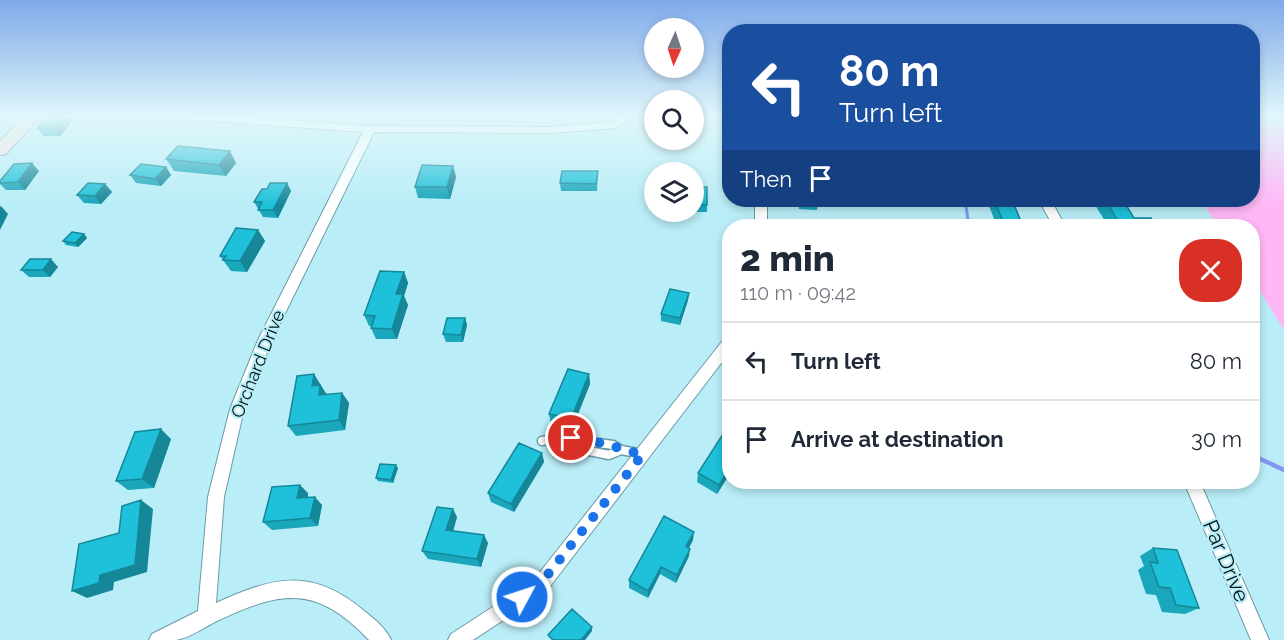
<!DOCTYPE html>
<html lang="en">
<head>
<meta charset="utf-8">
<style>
  :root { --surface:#fff; --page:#f2f2f3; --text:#1f2937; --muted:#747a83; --line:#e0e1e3 }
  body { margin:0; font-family:Raleway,sans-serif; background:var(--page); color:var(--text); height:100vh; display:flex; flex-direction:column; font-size:22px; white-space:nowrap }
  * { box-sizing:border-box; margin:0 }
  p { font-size:20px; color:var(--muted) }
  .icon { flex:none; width:33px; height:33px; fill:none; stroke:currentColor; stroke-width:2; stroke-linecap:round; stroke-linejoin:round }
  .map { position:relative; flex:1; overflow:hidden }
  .drawer { position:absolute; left:722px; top:219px; width:538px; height:270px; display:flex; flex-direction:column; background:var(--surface); border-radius:24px; box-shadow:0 3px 9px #0003 }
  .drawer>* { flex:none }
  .top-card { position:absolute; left:722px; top:24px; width:538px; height:183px; border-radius:24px; box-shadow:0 3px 9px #0003; background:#1a4fa0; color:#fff; overflow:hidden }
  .needle { width:39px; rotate:183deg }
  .buttons { position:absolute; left:644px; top:18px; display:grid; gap:12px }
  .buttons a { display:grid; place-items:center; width:60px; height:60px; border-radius:50%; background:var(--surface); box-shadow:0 3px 9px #0003; font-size:30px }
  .pin { position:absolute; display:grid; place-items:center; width:51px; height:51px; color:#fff; margin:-26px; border:3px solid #fff; border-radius:50%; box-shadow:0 2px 6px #0007 }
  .me { position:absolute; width:66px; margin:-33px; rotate:50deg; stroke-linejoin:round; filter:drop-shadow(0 0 4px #0008) }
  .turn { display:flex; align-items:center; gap:21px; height:126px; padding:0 18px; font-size:27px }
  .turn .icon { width:78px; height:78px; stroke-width:2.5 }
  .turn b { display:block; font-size:42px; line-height:51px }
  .then { display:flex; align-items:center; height:57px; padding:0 18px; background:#0003; gap:12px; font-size:22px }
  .round { display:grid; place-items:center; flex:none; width:63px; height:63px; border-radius:24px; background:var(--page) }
  .headline { display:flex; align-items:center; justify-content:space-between; height:102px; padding:0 18px }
  h1 { font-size:36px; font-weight:800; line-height:45px }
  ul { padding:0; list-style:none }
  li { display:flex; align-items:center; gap:18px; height:78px; padding:0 18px; border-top:2px solid var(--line) }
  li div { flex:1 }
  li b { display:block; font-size:22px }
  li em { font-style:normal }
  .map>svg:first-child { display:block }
  .green { fill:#ffb7f6 }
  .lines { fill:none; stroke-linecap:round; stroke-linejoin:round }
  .stream-far1 { stroke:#8299ed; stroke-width:3 }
  .stream { stroke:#8299ed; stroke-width:4.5 }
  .service-casing { stroke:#6b9ca6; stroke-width:11 }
  .minor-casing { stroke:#6b9ca6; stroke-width:2 }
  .secondary-casing { stroke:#6b9ca6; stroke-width:2 }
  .service { stroke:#fff; stroke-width:8 }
  .minor { fill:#fff; fill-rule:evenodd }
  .secondary { fill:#fbe1dc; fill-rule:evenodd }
  .wall { fill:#1aa6bb }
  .shaded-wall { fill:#158798 }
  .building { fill:#1ec1d9; stroke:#158798; stroke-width:1.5 }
  .route { stroke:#1a73e8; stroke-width:10; stroke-dasharray:0 18 }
  .labels { text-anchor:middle; stroke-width:4.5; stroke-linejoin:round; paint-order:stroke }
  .street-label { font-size:18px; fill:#011317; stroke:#b9edf7 }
  .near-street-label { font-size:21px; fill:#011317; stroke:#b9edf7 }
</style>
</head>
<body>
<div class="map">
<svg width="1284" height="640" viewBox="0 0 1284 640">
  <rect width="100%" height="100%" fill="#b9edf7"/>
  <path class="green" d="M1253 116H1284V330L1253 280 1252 226H1218L1201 200H1252Z"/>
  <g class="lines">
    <path class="stream-far1" d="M965 200 969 226"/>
    <path class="stream" d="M1252 455 1284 470"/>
    <g class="service-casing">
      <path id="service" d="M562 438 613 445 621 450 609 455 564 446Z
        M542 441 562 438
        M621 450 643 454"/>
    </g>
    <g class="minor-casing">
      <path id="minor" d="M178 116H227L370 126 550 127 613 122 622 116H634L616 128 550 133 374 132 272 340 244 409 224 497 216 603C273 577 311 567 363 610 373 618 386 628 391 640H369C316 585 283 590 217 621 206 626 190 638 176 640 168 640 158 640 149 640L152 634 198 611 208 497 230 409 258 340 363 132 183 119Z
        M755 200H767V226H755Z
        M1039 200H1051L1065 226H1053Z
        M729 337V353L545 593 473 640H448L451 634 533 581 724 339Z
        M1184 482H1200L1269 640H1251Z"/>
    </g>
    <g class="secondary-casing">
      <path id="secondary" d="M25 116H41L6 154 0 155V141Z"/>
    </g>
    <use href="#service" class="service"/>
    <use href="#minor" class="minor"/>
    <use href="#secondary" class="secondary"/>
  </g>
  <path class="wall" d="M693 116H707V117H693Z
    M72 120 69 125 60 136H43L37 128Z
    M230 151 236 163 226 176 174 171 166 159Z
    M453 166 456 177 450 199 418 198 415 187Z
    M166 167 171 175 161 186 136 183 130 175Z
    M39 171 25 190H6L0 184V181Z
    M598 171 597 191H561L560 183Z
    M287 183 291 191 278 218 263 217 254 202 267 189Z
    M105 184 112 192 101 204 84 203 77 195Z
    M693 187 707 205V212H687H693Z
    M798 200H819L817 210 799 209Z
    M985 200H1012L1023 226H997L989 206H987Z
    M1092 200H1123L1134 218 1156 226H1108Z
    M258 230 265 241 247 272 231 271 220 256Z
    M84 234 87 238 78 247 66 245 63 241Z
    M58 267 50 277H29L21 270Z
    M404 272 408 283 404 296 408 305 397 339H376L371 328V326H369L364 315Z
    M689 293 688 300 680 325 661 321V314Z
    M465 318 467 325 463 342H446L443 334Z
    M589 374 590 384 572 429 551 424 549 414Z
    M321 384V386L326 395 342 393 349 403 345 430 296 436 288 426Z
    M729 438V475L717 494 697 482 698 473Z
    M171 439 154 488 128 490 116 481Z
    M542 453 544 462 514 512 491 502 488 493Z
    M398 468 393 483 378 481 376 478Z
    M1096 482H1123L1117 486 1098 485Z
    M308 493V497L322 505 318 526 272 530 263 522Z
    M457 517 453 531 488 543 481 567 428 559 422 551Z
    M693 540 689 548V556L676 583 660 574 648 598 629 588V580Z
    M1153 548 1199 608 1185 614 1162 612 1156 595 1146 594 1138 570 1144 566 1140 556Z"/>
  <path class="shaded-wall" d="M64 116H68L72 120 69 125 60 136 53 128Z
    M230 151 236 163 226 176 219 165Z
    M32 163 39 171 25 190 18 182Z
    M453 166 456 177 450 199 447 187Z
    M166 167 171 175 161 186 155 179Z
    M287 183 291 191 278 218 273 210Z
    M105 184 112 192 101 204 95 196Z
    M1 206 8 214 0 230V207Z
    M258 230 265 241 247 272 240 261Z
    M84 234 87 238 78 247 75 243Z
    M51 259 58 267 50 277 43 270Z
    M404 272 408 283 404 296 408 305 397 339 392 329 396 294Z
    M689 293 688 300 680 325V318Z
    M465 318 467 325 463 342 461 335Z
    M314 374 327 395 325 405 312 386Z
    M589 374 590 384 572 429 571 419Z
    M342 393 349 403 345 430 339 420Z
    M161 429 171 439 154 488 142 479Z
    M542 453 544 462 514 512 511 504Z
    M396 465 398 468 393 483 391 480Z
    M729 469V475L717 494 719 485Z
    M300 485 308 493 306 507 297 498Z
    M315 497 322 505 318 526 310 518Z
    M141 500 153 509 147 572 114 582 113 590 87 598 72 591 100 575Z
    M453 509 457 517 451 538 446 530Z
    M694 532 693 540 685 554 686 546Z
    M484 535 488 543 481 567 477 559Z
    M690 549 689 556 676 583 677 575Z
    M661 567 660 574 648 598V591Z
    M592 627V631L585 640H581Z"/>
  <path class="building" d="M48 116H64L53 128H37Z
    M178 146 230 151 219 165 166 159Z
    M32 163 18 182 0 183V181L14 164Z
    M141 164 166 167 155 179 130 175Z
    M422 165 453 166 447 187H415Z
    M562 171H598L596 184 560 183Z
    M88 183 105 184 95 196 77 195Z
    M270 183H287L273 210H258L262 202H254L262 189H267Z
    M693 187H707V205L693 204Z
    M801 200H819V202L801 201Z
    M994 200H1012L1023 226H1005Z
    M1105 200H1123L1134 218H1151L1156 226H1121Z
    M236 228 258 230 240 261 223 260 226 256H220Z
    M72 232 84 234 75 243 63 241Z
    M30 259H51L43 270H21Z
    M380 271 404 272 396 294H403L392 329 371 328 375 316 364 315Z
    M670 289 689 293 680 318 661 314Z
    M447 318H465L461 335 443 334Z
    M568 369 589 374 571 419 549 414Z
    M314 374 312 386 320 385 319 395 342 393 339 420 288 426 297 376Z
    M1252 385H1253L1257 411 1252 410Z
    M161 429 142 479 116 481 135 432Z
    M723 434 729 438V469L719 485 698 473Z
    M519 443 542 453 511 504 488 493Z
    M380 464 396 465 391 480 376 478Z
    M300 485 297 498 315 497 310 518 263 522 272 487Z
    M141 500 135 565 100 575 99 583 72 591 79 544 119 533 122 506Z
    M437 507 453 509 446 530 484 535 477 559 422 551Z
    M664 516 694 532 686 546 690 549 677 575 661 567 648 591 629 580Z
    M1153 548 1177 550 1199 608 1176 605 1170 588 1159 587 1150 562 1158 563Z
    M572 609 592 627 581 640H553L548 635Z"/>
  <linearGradient id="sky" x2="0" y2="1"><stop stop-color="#7fa9ea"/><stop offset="0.57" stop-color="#e0f7fb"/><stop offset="1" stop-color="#e0f7fb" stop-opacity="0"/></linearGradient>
  <rect width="1284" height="205" fill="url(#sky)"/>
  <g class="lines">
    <path class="route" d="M522 597 538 587 643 454 621 450 613 445 571 438"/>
  </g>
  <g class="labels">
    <g class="street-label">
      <text transform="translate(258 364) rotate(-68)" y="6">Orchard Drive</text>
    </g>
    <g class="near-street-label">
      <text transform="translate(1226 561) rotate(67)" y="7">Par Drive</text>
    </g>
  </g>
</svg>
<div class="buttons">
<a><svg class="needle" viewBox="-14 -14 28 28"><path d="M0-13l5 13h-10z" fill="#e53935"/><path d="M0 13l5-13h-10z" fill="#747a83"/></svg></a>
<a><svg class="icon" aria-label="search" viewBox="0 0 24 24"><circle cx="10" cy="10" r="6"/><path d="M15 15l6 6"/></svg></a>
<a><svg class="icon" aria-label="layers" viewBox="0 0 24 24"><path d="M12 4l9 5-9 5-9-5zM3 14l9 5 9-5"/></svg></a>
</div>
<div class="pin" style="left:571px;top:438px;background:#d93025"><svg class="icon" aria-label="arrive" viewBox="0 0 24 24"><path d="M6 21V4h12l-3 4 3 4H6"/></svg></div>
<svg class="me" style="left:522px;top:597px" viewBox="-20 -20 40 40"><circle r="17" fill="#1a73e8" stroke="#fff" stroke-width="3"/><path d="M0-11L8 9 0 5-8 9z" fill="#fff"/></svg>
<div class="top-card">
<div class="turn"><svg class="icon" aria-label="left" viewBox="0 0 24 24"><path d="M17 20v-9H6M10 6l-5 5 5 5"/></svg><div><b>80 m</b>Turn left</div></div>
<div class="then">Then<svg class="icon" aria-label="arrive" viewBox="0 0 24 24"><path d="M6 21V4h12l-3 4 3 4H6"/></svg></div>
</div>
<section class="drawer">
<div class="headline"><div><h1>2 min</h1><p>110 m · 09:42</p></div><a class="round" style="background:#d93025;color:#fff"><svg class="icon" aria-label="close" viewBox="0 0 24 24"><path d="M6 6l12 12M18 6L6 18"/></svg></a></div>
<ul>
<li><svg class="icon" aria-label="left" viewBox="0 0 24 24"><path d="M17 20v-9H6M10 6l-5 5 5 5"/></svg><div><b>Turn left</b></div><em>80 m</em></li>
<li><svg class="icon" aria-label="arrive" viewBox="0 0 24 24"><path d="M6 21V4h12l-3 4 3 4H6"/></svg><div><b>Arrive at destination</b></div><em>30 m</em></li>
</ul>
</section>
</div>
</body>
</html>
